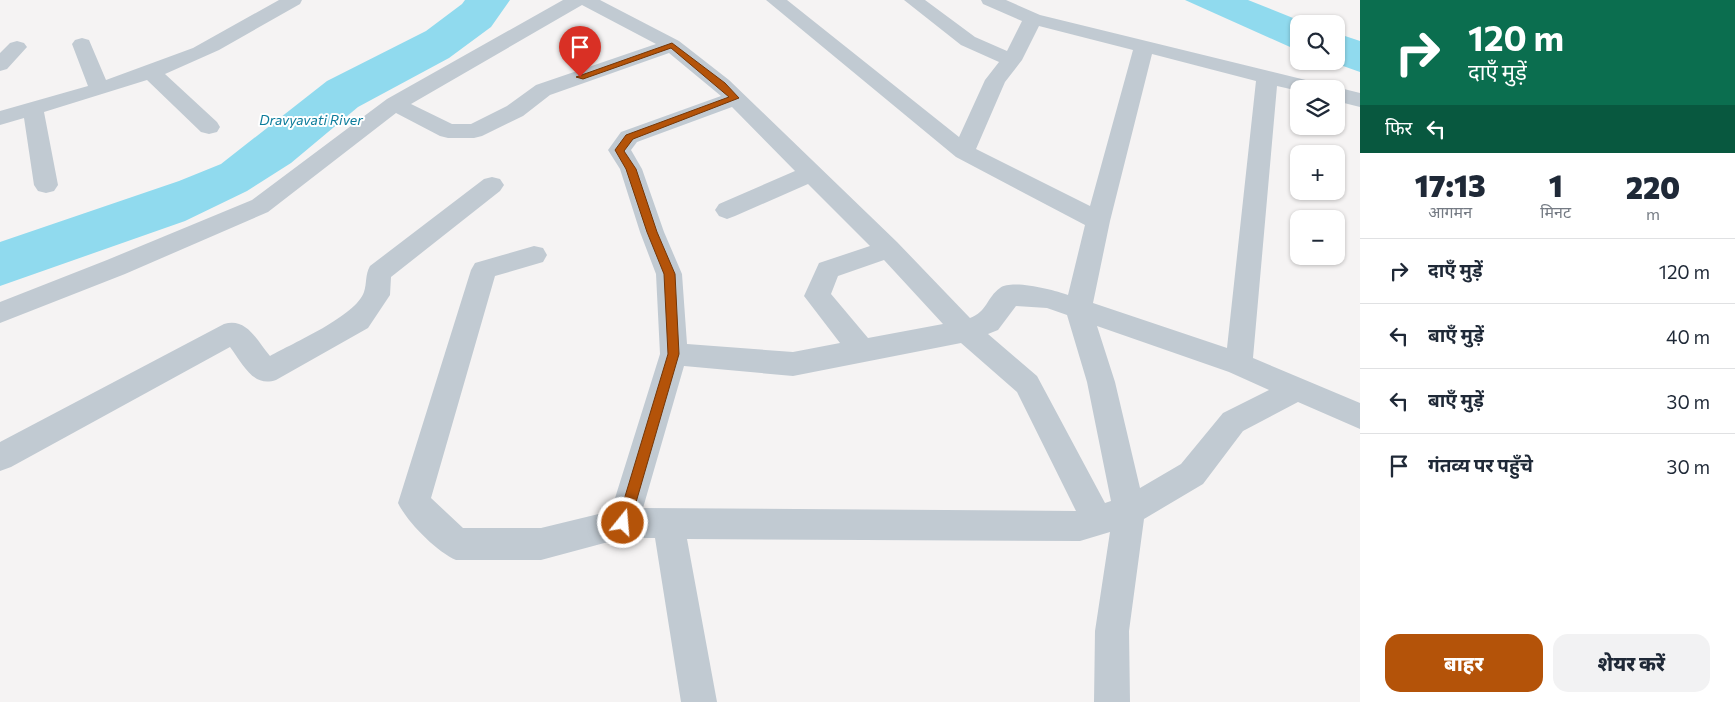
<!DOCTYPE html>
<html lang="hi">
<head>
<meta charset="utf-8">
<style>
  :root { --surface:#fff; --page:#f2f2f3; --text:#1f2937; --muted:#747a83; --line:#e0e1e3; --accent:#b45309 }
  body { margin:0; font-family:Commissioner,"Noto Sans Devanagari",sans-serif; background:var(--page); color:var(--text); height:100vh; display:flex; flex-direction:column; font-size:19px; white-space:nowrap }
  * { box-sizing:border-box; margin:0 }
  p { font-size:16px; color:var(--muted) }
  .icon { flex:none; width:28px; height:28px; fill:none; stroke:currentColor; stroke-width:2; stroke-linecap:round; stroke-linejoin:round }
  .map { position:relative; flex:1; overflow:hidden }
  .drawer { display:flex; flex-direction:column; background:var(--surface); width:375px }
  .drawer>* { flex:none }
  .top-card { background:#0b6e4f; color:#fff; overflow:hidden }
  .fabs { position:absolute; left:1290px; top:15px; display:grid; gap:10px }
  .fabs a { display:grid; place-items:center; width:55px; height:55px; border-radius:10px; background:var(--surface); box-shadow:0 1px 4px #0004; font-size:25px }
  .pin { position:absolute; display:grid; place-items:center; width:42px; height:42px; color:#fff; margin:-51px -21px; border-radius:50% 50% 50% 0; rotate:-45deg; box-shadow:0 0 5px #0007 }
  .pin .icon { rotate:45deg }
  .me { position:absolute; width:55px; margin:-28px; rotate:17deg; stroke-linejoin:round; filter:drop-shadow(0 0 4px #0008) }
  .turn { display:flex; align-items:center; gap:18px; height:105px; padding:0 25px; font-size:22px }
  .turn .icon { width:65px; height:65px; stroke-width:2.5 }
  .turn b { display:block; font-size:35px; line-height:42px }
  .then { display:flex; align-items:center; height:48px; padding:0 25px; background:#0003; gap:10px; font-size:19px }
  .eta { display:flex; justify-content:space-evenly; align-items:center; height:85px; text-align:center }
  .eta b { font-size:30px; font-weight:800; line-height:35px }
  .cta { display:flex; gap:10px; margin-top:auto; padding:10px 25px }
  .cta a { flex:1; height:58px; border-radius:15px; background:var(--accent); color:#fff; font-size:20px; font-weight:800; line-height:58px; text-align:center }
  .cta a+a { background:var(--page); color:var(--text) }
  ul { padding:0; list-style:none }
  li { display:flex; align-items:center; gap:15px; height:65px; padding:0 25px; border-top:1px solid var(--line) }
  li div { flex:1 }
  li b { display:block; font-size:19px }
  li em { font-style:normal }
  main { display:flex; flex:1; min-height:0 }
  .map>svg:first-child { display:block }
  .water { fill:#90daee }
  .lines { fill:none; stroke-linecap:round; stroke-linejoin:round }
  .minor { fill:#c1cad2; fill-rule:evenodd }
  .route { fill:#b45309; stroke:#753606 }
  .labels { text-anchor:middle; stroke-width:4; stroke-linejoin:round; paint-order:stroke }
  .far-water-label { font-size:14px; font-style:italic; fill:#0c7c9b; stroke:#fff }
</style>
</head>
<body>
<main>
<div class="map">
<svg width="1360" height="702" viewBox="0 0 1360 702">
  <rect width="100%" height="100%" fill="#f5f3f3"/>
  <path class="water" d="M465 0H510L491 27 449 58 358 107 291 163 247 191 185 221 0 286V242L179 181 221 164 327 81 426 31 462 4Z
    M1185 0H1248L1308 24H1299V51Z
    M1336 33 1360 41V72L1329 61H1336Z"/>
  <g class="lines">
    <path class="minor" d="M279 0H302L300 4 219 50 165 74 217 122 220 127 217 132 209 134 201 132 147 80 44 112 58 185 54 191 46 193 38 191 34 185 24 118 0 125V111L88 86 72 44 75 40 82 38 89 40 106 80 193 48Z
      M563 0H600L679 41 729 80 897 242 970 318C987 312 987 297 1000 288 1012 279 1054 290 1068 295L1085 225 956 157 766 0H787L959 137 985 80 999 62 961 45 904 0H925L975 37 1007 51 1022 21 983 4 981 0H1006L1040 15 1322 84 1325 89H1299V91L1277 86 1253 358 1360 403V429L1298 402 1243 431 1203 484 1144 519 1129 631 1130 702H1094L1095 631 1110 532 1080 541 687 539 717 702H681L655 538H623L541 560H456C437 552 407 522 398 503L471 270 475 263 534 246 543 248 547 255 543 262 495 276 431 498 463 528H541L611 511 660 354 656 274 640 232 620 169 608 150 621 132 721 96 669 53 550 95 523 116 482 136 474 138H448L440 136 396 113 268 212 125 274 0 323V302L107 260 252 200 387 99ZM582 5 656 44 536 85 507 106 471 124H452L411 104ZM1039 26 1133 50 1090 206 976 149 1005 82 1022 60ZM1152 54 1256 81 1227 348 1093 303 1110 221ZM732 107 795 171 719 204 715 210 719 216 727 219 735 216 808 184 870 246 819 263 804 296 840 343 793 352 687 344 682 274 664 232 642 169 631 150 637 142ZM884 260 943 324 868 338 831 294 838 276ZM1016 306 1047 308 1067 315 1087 382 1111 501 1105 503 1037 376 988 334 998 330ZM1097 326 1229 372 1269 390 1223 413 1181 464 1140 488 1115 382ZM961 343 1017 392 1076 511 643 508 684 366 793 376Z
      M17 41 24 43 27 47 7 69 0 71V53L10 43Z
      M1336 87 1360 93V107L1336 101V89H1331Z
      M492 177 500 179 504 185 500 191 391 277 390 295 368 328 276 380C253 388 243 364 230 347L11 467 0 471V442L224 324C247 317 257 341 270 356 293 343 356 316 364 292 367 283 365 275 370 266L484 179Z"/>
  </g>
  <path class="route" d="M672 43 725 83 739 98 633 139 624 151 636 169 657 232 675 274 679 354 630 523 628 527 623 529 619 527 617 523 668 354 664 274 647 232 626 169 615 150 626 135 729 97 671 48 583 79 576 77Z"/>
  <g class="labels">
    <g class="far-water-label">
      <text x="311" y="125">Dravyavati River</text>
    </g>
  </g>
</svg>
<div class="fabs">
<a><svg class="icon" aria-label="search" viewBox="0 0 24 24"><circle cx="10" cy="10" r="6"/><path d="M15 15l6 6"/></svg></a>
<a><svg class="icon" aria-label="layers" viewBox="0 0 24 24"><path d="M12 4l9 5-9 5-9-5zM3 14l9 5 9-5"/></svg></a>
<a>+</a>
<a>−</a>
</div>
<div class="pin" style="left:580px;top:77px;background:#d93025"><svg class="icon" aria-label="arrive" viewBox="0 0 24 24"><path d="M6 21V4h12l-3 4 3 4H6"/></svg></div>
<svg class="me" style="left:623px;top:523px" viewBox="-20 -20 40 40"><circle r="17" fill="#b45309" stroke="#fff" stroke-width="3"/><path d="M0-11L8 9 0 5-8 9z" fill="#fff"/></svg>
</div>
<section class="drawer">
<div class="top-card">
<div class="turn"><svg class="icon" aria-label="right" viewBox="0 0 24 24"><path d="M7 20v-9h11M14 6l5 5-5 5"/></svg><div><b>120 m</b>दाएँ मुड़ें</div></div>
<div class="then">फिर<svg class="icon" aria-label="left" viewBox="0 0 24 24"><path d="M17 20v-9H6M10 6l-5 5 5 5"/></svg></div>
</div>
<div class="eta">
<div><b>17:13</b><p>आगमन</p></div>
<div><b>1</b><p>मिनट</p></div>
<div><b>220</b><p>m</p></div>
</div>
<ul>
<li><svg class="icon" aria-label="right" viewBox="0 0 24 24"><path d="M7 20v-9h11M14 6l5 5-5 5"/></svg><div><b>दाएँ मुड़ें</b></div><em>120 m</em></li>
<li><svg class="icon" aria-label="left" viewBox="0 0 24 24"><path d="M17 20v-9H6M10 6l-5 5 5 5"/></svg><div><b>बाएँ मुड़ें</b></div><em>40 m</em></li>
<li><svg class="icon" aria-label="left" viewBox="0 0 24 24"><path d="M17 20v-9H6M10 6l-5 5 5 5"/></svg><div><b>बाएँ मुड़ें</b></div><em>30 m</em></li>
<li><svg class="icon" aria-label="arrive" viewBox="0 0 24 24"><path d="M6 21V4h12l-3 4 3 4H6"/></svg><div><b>गंतव्य पर पहुँचे</b></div><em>30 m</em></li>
</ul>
<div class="cta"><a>बाहर</a><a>शेयर करें</a></div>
</section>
</main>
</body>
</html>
